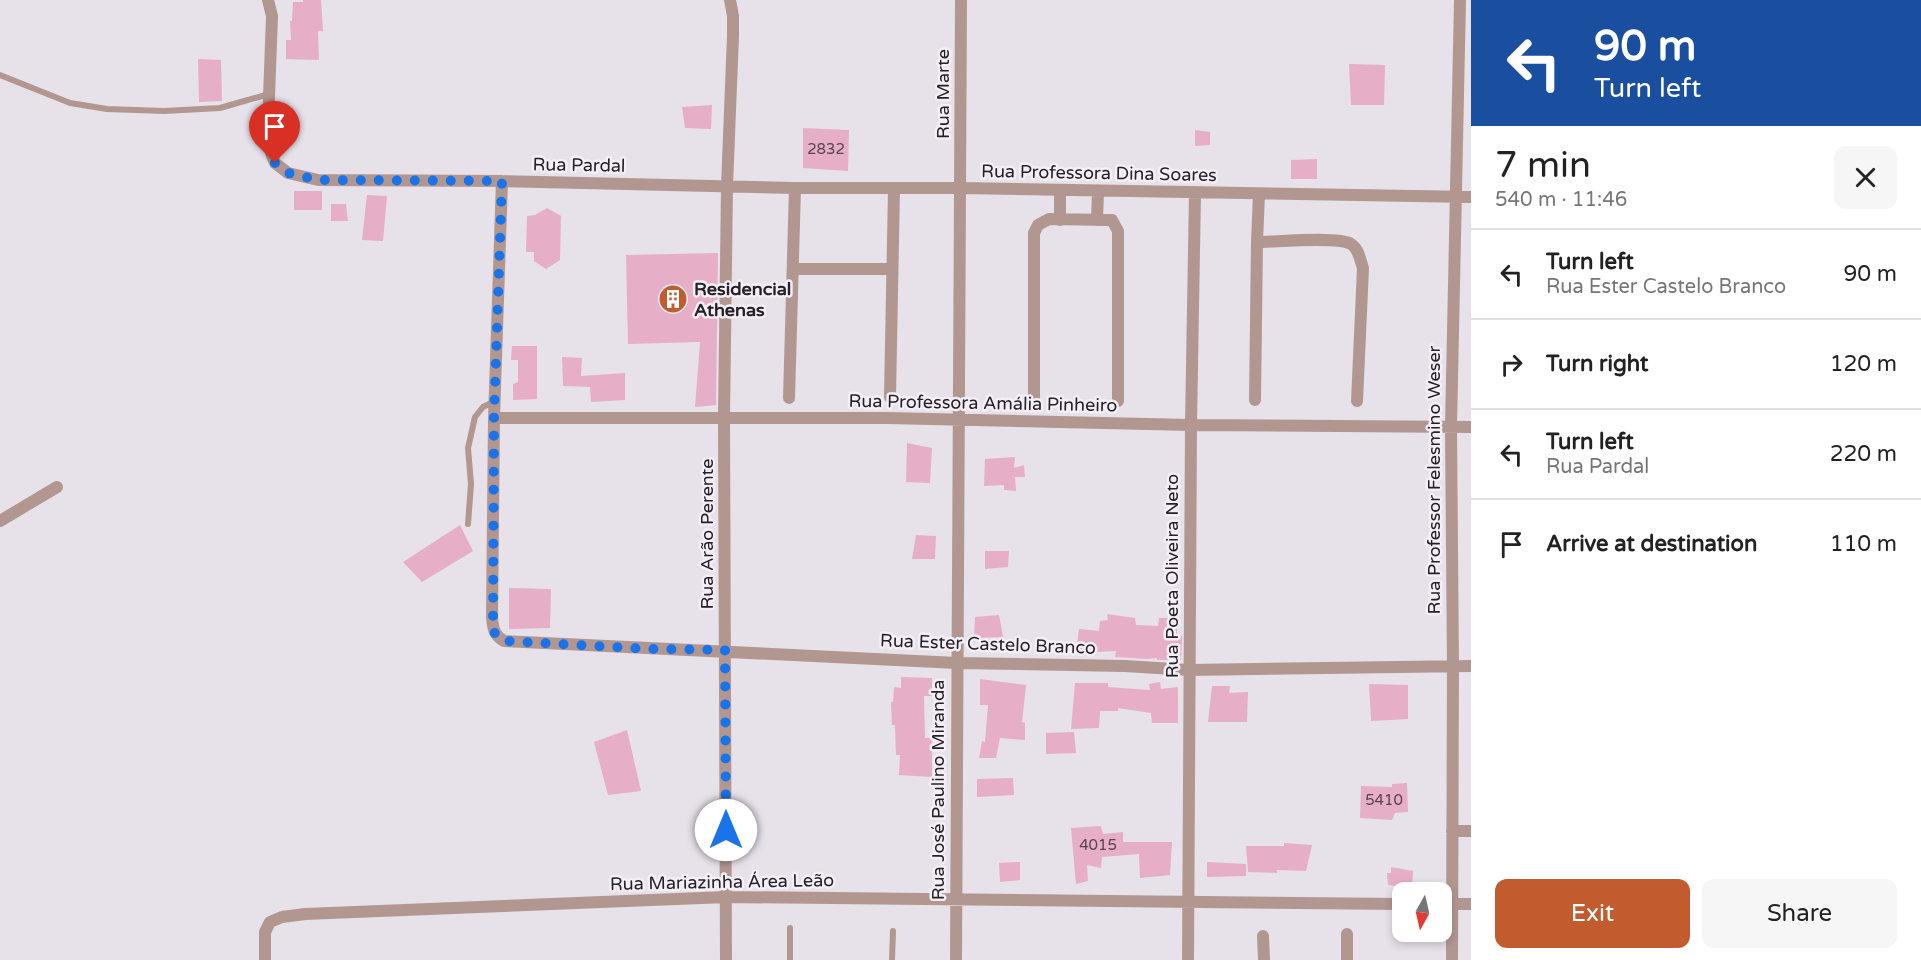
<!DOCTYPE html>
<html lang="en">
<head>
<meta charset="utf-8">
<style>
  :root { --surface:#fff; --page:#f6f6f6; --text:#222; --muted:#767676; --line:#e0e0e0; --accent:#c25c2f }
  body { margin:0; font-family:"Varela Round",sans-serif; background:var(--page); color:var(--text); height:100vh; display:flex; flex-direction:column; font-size:22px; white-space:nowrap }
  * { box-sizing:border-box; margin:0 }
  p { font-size:20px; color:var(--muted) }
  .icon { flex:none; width:33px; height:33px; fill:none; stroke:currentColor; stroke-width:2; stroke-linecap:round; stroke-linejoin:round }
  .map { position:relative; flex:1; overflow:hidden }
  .sheet { display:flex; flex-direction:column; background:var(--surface); width:450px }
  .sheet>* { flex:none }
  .hud { background:#1a4fa0; color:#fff; overflow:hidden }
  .needle { width:39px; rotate:188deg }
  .controls { position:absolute; left:1392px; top:882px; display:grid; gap:12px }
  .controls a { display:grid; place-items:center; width:60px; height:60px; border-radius:12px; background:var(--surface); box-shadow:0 3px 9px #0003; font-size:30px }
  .pin { position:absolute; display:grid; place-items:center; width:51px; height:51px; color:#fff; margin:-62px -26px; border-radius:50% 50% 50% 0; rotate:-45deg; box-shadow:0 0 6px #0007 }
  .pin .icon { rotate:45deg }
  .me { position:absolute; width:66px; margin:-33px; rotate:0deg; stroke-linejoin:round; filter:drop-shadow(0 0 4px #0008) }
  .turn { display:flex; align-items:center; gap:21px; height:126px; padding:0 24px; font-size:27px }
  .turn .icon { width:78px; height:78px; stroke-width:2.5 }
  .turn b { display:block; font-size:42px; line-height:51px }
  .round { display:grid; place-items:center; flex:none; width:63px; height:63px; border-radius:12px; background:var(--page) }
  .summary { display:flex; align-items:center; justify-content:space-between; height:102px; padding:0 24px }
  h1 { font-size:36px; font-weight:600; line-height:45px }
  .action { display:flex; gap:12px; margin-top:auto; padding:12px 24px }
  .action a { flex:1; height:69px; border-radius:12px; background:var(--accent); color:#fff; font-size:24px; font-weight:600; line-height:69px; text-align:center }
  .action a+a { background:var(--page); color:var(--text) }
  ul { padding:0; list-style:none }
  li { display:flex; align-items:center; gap:18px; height:90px; padding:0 24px; border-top:2px solid var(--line) }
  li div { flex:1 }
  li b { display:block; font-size:22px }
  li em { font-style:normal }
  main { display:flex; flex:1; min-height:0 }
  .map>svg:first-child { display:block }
  .building { fill:#e7aec8 }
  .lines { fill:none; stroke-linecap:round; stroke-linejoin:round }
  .service { stroke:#b29791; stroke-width:6 }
  .minor { stroke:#b29791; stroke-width:12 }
  .route { stroke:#1a73e8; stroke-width:10; stroke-dasharray:0 18 }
  .labels { text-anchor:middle; stroke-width:5; stroke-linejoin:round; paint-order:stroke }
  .number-label { font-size:15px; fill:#55454e }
  .street-label { font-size:18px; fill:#242225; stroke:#f4eef6 }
  .poi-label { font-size:18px; font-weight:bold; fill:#242225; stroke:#f4eef6; text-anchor:start }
</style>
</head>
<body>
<main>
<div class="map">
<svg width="1471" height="960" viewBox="0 0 1471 960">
  <rect width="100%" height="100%" fill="#e7e1e9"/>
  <path class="building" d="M303 0H321L323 31H318L319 60 286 59V40H291L290 21H292L293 2H303Z
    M198 59 221 60 222 101 199 102Z
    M1349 64 1385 65 1384 105H1351Z
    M712 105 711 129 685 128 682 107Z
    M803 128 849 130 848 171 803 168Z
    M1195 130 1210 132V145L1195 146Z
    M1317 159V179H1291V160Z
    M294 191H322V210H294Z
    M367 195 387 196 383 241 362 240Z
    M331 204H346L348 221H331Z
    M547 208 561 216 560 260 546 269 534 261V252H526L527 216 535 215Z
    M718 253 716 405 695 407 700 342 628 344 626 255Z
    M512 346H537V399L513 400V384L518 382V360H511Z
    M562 357 582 358 581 376 625 373V400L591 402 590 387 563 386Z
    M907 443 932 448 930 483 906 482Z
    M1015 457 1014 468 1024 465 1025 477H1015L1016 491 1004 490V485L984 486 985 459Z
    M460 525 473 551 422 582 403 562Z
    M916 535 936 536 935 559H912Z
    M985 551H1009L1008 567 985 569Z
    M509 588 551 589 550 628 509 629Z
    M1107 614 1135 618 1136 625 1158 626 1159 618H1177V636H1182L1181 660H1157V658L1147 659 1115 657 1116 651 1076 653 1079 629 1099 631 1100 621 1108 620Z
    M999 615 1003 637 974 638 975 617Z
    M901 677 932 678V696H924L925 738H932V777L899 775 900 755H896L895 725H892L891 702H893L894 687 901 688Z
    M980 679 1026 685 1022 722 1025 723V740L1000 738 996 758H979L982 741 985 742 988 705H980Z
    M1160 682 1161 689 1178 687V723H1152L1151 713 1118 708V711H1100L1099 728 1071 729 1075 683H1108V687L1150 690 1149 684Z
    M1369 684 1408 685V719L1371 721Z
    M1212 686H1230L1229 693 1248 692 1247 722H1208Z
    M627 730 641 791 608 795 594 742Z
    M1074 732 1076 753 1046 754V733Z
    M1013 778 1014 795 977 797V779Z
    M1407 783 1408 812 1395 813 1392 820 1360 818 1361 786 1392 787V784Z
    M1101 826 1103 834 1123 832V842H1172L1170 875 1140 878 1139 854 1102 857 1101 868 1087 865 1088 881 1076 884 1071 828Z
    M1284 843 1312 845 1306 871 1277 870V873L1248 872 1246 846H1284Z
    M1020 862V880L1000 882 999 863Z
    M1207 862 1246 864V876L1207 877Z
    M1391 867 1413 871 1412 888 1388 885 1387 873H1391Z"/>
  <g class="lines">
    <path class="service" d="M0 75 70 103 107 109 164 111 220 108 269 94
      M468 524 471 484 468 448 475 417 483 407 495 401
      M790 928V960
      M892 960 893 931"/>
    <path class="minor" d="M268 0 272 16 268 124 271 153 275 163 288 173 318 180 502 181 795 188H961L1471 197
      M502 181 494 418 492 617C493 629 494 635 504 641L957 663 1125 666 1189 670 1471 666
      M1060 191V220
      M1097 220 1098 191
      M1257 242 1259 194
      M793 269H892
      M890 397 894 189
      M789 398 795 188
      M1255 400 1257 242C1276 242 1337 236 1351 244 1359 249 1360 260 1363 268L1357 401
      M1034 401V233L1038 225 1049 219 1112 220 1118 231V401
      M494 418H887L1191 425 1471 427
      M0 521 57 487
      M1452 831H1471
      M1442 904H1471
      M1347 934V960
      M1263 936 1264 960
      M265 960V932L270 922 282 917 305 914 726 897 1402 904
      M726 960 724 417 727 186 733 36V16L730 0
      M956 960 961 0
      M1188 960 1191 425 1195 193
      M1452 960 1453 666 1451 427 1460 0"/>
  </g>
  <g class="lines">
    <path class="route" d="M275 163 288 173 318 180 502 181 494 418 493 631 498 637 504 641 650 649 725 650 726 830"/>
  </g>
  <defs>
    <g id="building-disc" transform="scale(1.5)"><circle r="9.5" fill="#c25c2f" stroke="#f4eef6"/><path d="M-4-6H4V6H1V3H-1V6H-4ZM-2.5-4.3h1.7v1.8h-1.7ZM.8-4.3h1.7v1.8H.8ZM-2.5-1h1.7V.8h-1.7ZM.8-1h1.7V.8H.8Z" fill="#fff"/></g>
  </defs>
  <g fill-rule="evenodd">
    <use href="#building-disc" x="673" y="299"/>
  </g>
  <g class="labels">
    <g class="number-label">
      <text x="826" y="154">2832</text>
      <text x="1384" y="805">5410</text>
      <text x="1098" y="850">4015</text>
    </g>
    <g class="street-label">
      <text transform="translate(943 94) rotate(-90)" y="6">Rua Marte</text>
      <text transform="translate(579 165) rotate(1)" y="6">Rua Pardal</text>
      <text transform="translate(1099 173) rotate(1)" y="6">Rua Professora Dina Soares</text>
      <text transform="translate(983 403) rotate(1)" y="6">Rua Professora Amália Pinheiro</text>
      <text transform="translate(1434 480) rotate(-90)" y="6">Rua Professor Felesmino Weser</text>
      <text transform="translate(707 534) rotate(-90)" y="6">Rua Arão Perente</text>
      <text transform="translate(1172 576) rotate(-90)" y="6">Rua Poeta Oliveira Neto</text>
      <text transform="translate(988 644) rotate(2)" y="6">Rua Ester Castelo Branco</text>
      <text transform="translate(938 790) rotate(-90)" y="6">Rua José Paulino Miranda</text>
      <text transform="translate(722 882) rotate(-1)" y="6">Rua Mariazinha Área Leão</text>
    </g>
    <g class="poi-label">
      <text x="694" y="295">Residencial<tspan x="694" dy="21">Athenas</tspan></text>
    </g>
  </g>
</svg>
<div class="controls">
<a><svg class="needle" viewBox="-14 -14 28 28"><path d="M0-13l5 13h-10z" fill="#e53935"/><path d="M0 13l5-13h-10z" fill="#767676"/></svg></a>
</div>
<div class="pin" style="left:275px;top:163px;background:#d93025"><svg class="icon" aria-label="arrive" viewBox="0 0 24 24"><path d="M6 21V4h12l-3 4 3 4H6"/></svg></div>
<svg class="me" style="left:726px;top:830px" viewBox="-20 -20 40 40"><circle r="19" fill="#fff"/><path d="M0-13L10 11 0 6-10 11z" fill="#1a73e8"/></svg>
</div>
<section class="sheet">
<div class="hud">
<div class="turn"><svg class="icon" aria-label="left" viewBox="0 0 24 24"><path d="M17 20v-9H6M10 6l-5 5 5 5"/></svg><div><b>90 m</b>Turn left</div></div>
</div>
<div class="summary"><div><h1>7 min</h1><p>540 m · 11:46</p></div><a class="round"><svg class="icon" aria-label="close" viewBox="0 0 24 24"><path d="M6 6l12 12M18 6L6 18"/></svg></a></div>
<ul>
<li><svg class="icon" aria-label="left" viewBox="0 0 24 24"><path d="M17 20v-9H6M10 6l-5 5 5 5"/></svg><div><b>Turn left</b><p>Rua Ester Castelo Branco</p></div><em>90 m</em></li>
<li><svg class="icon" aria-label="right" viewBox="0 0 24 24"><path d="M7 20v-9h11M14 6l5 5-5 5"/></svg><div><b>Turn right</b></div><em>120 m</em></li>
<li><svg class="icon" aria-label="left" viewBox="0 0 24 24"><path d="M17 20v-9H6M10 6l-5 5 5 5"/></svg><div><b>Turn left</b><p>Rua Pardal</p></div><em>220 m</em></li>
<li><svg class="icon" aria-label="arrive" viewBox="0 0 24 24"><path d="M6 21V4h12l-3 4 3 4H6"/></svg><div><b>Arrive at destination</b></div><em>110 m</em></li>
</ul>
<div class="action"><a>Exit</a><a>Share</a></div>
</section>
</main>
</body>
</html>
